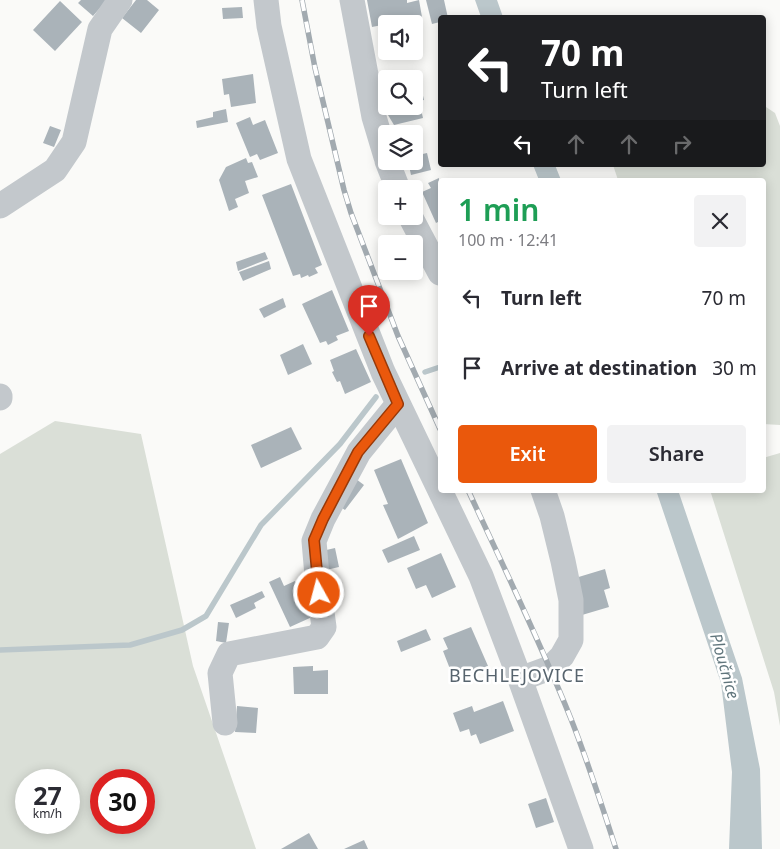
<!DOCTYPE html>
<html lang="en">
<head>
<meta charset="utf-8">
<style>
  :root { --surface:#fff; --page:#f2f2f3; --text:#2b2b33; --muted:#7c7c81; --accent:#ea580c }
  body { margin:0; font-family:"Noto Sans",sans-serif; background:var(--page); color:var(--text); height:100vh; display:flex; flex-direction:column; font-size:19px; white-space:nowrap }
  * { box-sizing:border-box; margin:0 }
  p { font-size:16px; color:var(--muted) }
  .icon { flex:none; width:28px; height:28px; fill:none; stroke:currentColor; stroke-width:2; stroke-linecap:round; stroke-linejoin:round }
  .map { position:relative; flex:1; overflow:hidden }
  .sheet { position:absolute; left:438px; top:178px; width:328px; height:315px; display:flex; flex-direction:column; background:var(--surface); border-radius:5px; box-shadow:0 2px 12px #0003 }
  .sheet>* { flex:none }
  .guide { position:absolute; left:438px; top:15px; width:328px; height:152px; border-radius:5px; box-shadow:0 2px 12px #0003; background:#202124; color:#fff; overflow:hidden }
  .fabs { position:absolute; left:378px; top:15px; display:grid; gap:10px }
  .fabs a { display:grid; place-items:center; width:45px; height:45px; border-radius:5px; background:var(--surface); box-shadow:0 2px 12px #0003; font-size:25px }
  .speed { position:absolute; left:15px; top:769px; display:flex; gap:10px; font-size:25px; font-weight:700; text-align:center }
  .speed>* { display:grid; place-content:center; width:65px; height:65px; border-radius:50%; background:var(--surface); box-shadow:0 2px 12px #0003; line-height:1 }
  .speed small { font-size:12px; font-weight:400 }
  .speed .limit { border:8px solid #d22; background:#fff; color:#111 }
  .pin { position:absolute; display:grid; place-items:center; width:42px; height:42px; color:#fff; margin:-51px -21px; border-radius:50% 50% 50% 0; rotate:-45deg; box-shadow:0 0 5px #0007 }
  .pin .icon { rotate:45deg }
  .me { position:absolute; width:55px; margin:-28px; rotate:353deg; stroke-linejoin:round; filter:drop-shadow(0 0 4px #0008) }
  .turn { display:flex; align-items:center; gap:18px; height:105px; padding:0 20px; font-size:22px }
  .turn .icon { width:65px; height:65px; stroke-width:2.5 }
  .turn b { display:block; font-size:35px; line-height:42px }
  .lanes { display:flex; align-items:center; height:48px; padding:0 20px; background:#0003; justify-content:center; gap:25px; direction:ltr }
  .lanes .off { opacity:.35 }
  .round { display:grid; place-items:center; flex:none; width:52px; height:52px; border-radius:5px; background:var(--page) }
  .overview { display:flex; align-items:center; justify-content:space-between; height:85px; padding:0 20px }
  h1 { font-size:30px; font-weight:600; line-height:38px; color:#1e9e55 }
  .primary-button { display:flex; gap:10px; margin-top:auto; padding:10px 20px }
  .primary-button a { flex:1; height:58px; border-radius:5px; background:var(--accent); color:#fff; font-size:20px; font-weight:600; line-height:58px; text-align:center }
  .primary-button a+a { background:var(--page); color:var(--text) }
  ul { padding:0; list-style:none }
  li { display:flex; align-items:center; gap:15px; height:70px; padding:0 20px }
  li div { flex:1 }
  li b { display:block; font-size:19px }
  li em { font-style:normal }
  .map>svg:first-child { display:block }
  .green { fill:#dadfd7; fill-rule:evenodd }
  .water { fill:#bbc7cb }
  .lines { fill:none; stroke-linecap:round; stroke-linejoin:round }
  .stream { stroke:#bbc7cb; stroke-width:5.5 }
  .building { fill:#aab3b9 }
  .minor { stroke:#c3c8cc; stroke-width:25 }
  .rail-casing { stroke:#a2aab0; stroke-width:5.5 }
  .rail { stroke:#fff; stroke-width:4; stroke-dasharray:11; stroke-linecap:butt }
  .route-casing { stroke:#983908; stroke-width:12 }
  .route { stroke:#ea580c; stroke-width:9 }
  .labels { text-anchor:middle; stroke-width:5; stroke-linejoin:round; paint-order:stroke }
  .water-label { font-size:16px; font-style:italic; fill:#60757c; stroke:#fff }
  .quarter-label { font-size:18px; letter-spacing:1px; fill:#57646e; stroke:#fff }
</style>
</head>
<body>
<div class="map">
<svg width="780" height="849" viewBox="0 0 780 849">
  <rect width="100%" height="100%" fill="#fafaf8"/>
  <path class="green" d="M763 105 775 113 780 126V425L763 424 762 180H618L613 165H762Z
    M55 421 141 434 193 666 256 849H0V454ZM26 780H69V822H26ZM101 780H144V822H101Z
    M780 453V726L774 692 710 490H762L763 458Z"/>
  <path class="water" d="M475 0H497L503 17H481Z
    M533 165H555L561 180H539Z
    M656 490H678L742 678 760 769 762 849H729L732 772 721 683Z"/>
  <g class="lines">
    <path class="stream" d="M425 372 440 367
      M0 650 130 645 182 630 206 616 261 525 340 444 376 397"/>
  </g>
  <path class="building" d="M81 0H107L93 16 78 3Z
    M136 0H147L159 10 141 33 122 18Z
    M367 0H407V3L419 0 422 17 372 27Z
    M426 0H444L448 18H440V22L432 24Z
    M60 1 82 22 55 51 33 30Z
    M242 7 243 18 223 19 222 8Z
    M253 74 256 103 231 107 229 94 224 95 222 79Z
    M420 83 424 100 419 101 423 118 394 125 388 115 391 112 390 106H414V85Z
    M226 109 228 122 197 128 196 121 213 117V112Z
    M250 117 253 125 265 120 278 153 260 160 257 154 250 157 236 123Z
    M50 126 61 130 54 147 43 143Z
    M427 153 431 170 411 175 408 161H414V156Z
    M246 158 248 163 252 162 258 177 245 181 249 193 235 199 238 207 229 211 219 180 226 167Z
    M439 178 440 221 436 223 422 192 431 188 428 183Z
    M291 184 322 265 315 268 318 273 309 277 308 275 301 278 300 274 293 276 262 195Z
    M265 252 268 259 238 271 236 262Z
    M269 261 271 269 243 281 239 272Z
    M332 290 349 331 336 336 338 340 328 345 326 341 320 343 302 304Z
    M283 298 286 307 264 318 259 309Z
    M303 344 312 364 288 375 280 355Z
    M356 349 371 382 345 394 340 381 337 382 332 372 334 371 330 360Z
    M291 427 302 449 261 468 251 445Z
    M401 459 428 523 398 539 383 505 388 504 374 470Z
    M356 479 364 485 345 510 336 504Z
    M414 536 420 550 388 563 382 550Z
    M335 548 339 567 326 570 322 551Z
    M441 553 456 587 432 598 426 585 416 589 407 568Z
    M605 569 610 588 604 590 609 607 582 615 572 579Z
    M280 577 284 586 295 581 312 617 290 627 269 582Z
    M262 591 265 597 254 603 256 608 236 618 230 605Z
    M218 622 229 623 226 643 216 641Z
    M471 627 488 666 460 677 455 667 450 669 443 651 448 649 443 638Z
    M426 629 431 640 401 652 397 641Z
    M313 666V671L328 670V694H294L293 667Z
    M503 701 514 731 480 744 476 734 471 736 469 729 460 732 453 713 472 706 474 712Z
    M237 706 258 708 256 733 235 732Z
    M546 798 554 822 536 828 528 804Z
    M309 833 318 849H281Z
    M364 840 368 849H344Z"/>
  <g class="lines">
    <path class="minor" d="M266 0 269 26 299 159 383 372 481 576 520 679 581 849
      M352 0 374 117 386 157
      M387 161 398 189
      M0 206 55 170 74 142 100 29 120 0
      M410 216 440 273
      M0 396V398
      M520 679 550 668 562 656 571 640V600L563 561 552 516 543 490
      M225 723 220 673 229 654 317 637 324 627 317 576 314 541 323 519 359 452 398 404"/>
    <g class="rail-casing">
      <path id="rail" d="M302 0 315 68 344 190 351 213 398 336 440 429
        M468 490C503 566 540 641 571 719 588 762 602 806 616 849"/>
    </g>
    <use href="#rail" class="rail"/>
  </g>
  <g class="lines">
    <g class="route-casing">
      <path id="route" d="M319 593 314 540 323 519 358 452 398 404 369 336"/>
    </g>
    <use href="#route" class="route"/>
  </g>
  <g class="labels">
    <g class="water-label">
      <text transform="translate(725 666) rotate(74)" y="6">Ploučnice</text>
    </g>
    <g class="quarter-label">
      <text x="517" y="682">BECHLEJOVICE</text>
    </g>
  </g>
</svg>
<div class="fabs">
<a><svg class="icon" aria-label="sound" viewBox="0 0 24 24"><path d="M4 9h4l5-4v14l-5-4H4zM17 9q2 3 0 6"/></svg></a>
<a><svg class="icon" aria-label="search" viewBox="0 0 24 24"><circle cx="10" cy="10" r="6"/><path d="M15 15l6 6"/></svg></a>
<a><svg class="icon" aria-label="layers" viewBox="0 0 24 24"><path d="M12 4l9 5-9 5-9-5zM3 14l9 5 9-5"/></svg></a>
<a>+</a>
<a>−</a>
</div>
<div class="speed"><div>27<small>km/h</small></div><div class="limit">30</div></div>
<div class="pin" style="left:369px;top:336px;background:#d93025"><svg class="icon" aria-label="arrive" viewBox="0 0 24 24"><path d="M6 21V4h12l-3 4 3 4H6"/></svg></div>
<svg class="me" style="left:319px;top:593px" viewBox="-20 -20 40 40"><circle r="17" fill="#ea580c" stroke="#fff" stroke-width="3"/><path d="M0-11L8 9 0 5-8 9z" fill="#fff"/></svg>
<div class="guide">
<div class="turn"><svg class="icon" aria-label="left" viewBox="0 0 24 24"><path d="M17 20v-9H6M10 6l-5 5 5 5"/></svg><div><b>70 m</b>Turn left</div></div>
<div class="lanes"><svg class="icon" aria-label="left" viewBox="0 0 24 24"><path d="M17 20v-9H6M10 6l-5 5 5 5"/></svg><svg class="icon off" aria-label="ahead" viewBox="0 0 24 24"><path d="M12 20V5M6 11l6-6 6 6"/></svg><svg class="icon off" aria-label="ahead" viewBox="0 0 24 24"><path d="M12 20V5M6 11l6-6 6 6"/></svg><svg class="icon off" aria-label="right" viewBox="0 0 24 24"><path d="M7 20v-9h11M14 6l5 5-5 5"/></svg></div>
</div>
<section class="sheet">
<div class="overview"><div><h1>1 min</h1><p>100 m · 12:41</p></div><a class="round"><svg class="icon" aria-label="close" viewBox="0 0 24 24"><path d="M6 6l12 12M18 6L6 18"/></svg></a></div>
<ul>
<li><svg class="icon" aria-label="left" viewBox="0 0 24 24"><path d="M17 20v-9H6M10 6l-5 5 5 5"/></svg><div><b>Turn left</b></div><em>70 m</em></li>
<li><svg class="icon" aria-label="arrive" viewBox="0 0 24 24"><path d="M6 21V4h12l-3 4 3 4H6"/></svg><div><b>Arrive at destination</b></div><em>30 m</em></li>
</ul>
<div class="primary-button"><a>Exit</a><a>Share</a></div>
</section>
</div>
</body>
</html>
